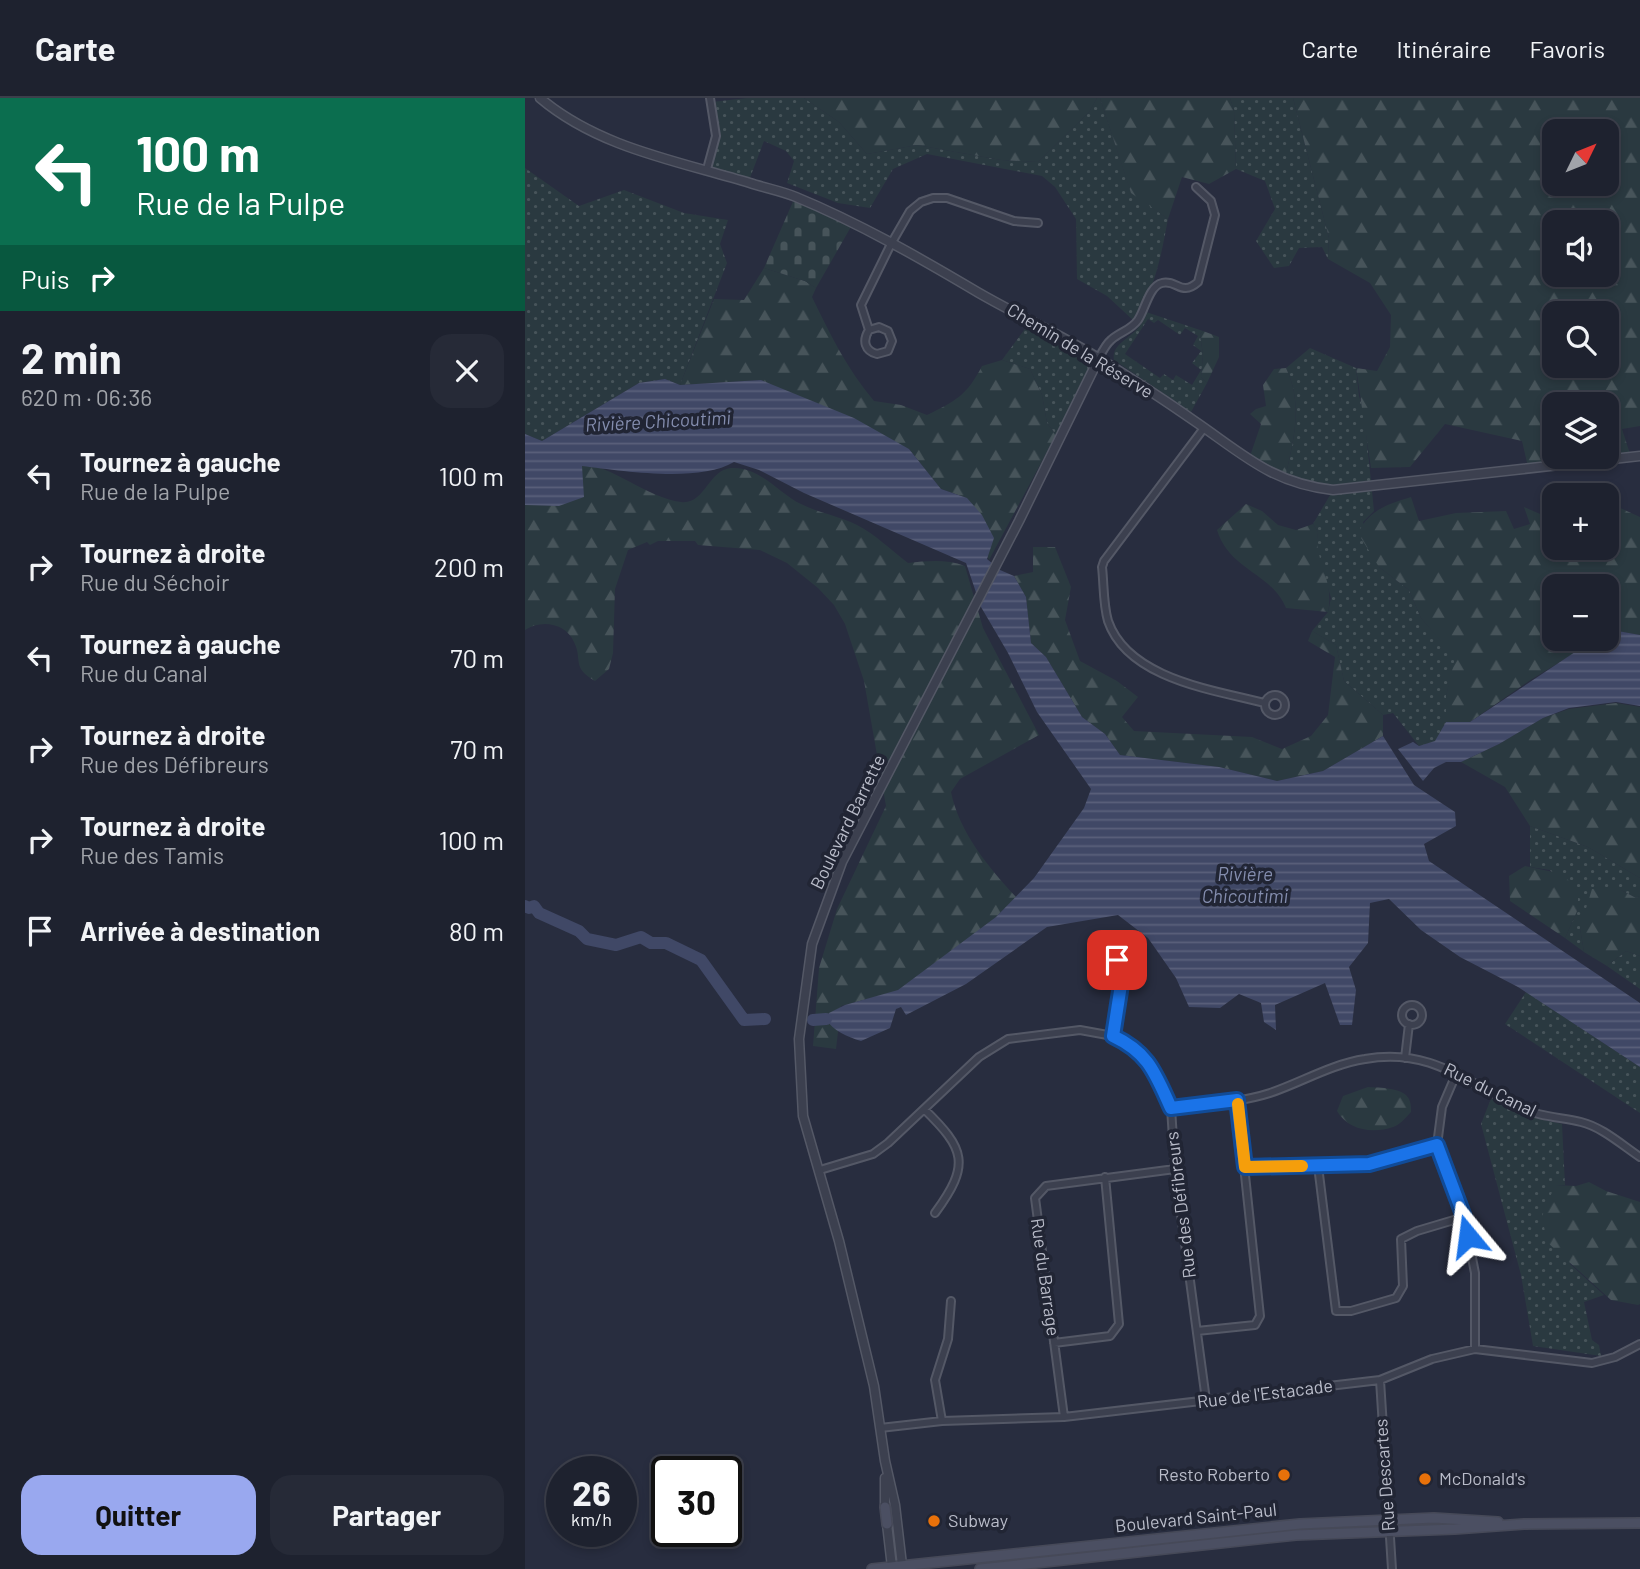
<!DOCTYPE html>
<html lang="fr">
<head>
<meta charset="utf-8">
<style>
  :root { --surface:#1e222f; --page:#262a37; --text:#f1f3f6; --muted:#a1a4aa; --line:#3c3f4b; --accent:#99a8ef }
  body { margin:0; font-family:Barlow,sans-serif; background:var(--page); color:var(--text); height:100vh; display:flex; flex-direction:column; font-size:26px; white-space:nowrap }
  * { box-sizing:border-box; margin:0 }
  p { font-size:23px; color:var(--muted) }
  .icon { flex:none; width:38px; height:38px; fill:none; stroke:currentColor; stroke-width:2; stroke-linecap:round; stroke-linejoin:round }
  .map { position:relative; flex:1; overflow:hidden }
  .side { display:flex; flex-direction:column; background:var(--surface); width:525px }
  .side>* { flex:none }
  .hud { background:#0b6e4f; color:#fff; overflow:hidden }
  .needle { width:46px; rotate:47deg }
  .tools { position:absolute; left:1017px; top:21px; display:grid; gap:14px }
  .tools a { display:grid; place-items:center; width:77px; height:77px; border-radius:14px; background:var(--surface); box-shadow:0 4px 10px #0003,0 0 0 2px var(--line); font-size:35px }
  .speed { position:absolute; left:21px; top:1358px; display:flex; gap:14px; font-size:35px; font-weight:700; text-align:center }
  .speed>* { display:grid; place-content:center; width:91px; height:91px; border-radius:50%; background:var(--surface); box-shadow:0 4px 10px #0003,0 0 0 2px var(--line); line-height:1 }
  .speed small { font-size:18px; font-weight:400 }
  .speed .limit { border:4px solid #111; border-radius:10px; background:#fff; color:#111 }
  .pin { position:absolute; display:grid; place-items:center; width:60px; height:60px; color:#fff; margin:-30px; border-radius:14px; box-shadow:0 4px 10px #0006 }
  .me { position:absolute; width:77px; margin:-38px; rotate:344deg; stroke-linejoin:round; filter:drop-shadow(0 0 5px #0008) }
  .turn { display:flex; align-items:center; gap:24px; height:147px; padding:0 21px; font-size:32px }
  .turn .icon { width:91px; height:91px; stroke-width:2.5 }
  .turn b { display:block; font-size:49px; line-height:60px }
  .then { display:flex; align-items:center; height:66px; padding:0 21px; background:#0003; gap:14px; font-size:26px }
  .round { display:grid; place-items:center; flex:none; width:74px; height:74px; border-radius:21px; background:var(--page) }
  .headline { display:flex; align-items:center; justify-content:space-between; height:119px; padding:0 21px }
  h1 { font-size:42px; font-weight:700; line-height:52px }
  .cta { display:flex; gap:14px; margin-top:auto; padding:14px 21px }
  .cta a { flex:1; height:80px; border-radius:21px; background:var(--accent); color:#111; font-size:28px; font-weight:700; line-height:80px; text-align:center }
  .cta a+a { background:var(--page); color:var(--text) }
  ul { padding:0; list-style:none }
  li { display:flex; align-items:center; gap:21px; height:91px; padding:0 21px }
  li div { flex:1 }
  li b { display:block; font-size:26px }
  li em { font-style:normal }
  header { display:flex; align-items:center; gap:42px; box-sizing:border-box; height:98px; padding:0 35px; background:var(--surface); border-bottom:2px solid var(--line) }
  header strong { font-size:33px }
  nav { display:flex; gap:38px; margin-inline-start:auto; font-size:24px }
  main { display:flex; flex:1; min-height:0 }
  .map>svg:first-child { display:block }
  .grass { fill:url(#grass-dots); fill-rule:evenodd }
  .forest { fill:url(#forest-firs); fill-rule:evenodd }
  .cemetery { fill:url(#cemetery-stones) }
  .water { fill:url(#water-rules) }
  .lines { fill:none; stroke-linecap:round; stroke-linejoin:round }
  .river { stroke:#404866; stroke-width:12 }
  .minor-casing { stroke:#545866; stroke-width:10 }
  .tertiary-casing { stroke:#545866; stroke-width:11 }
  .secondary-casing { stroke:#464958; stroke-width:12 }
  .minor { stroke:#3c404f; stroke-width:6 }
  .tertiary { stroke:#3c404f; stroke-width:8 }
  .secondary { stroke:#4b4f62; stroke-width:9 }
  .route-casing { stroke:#114b97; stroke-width:18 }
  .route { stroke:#1a73e8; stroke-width:12 }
  .slow { stroke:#f59e0b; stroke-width:12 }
  .food-dot { fill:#e8710a; stroke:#212534; stroke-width:2.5 }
  .labels { text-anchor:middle; stroke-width:7; stroke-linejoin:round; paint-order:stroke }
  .street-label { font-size:18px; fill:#b9bcc9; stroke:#212534 }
  .poi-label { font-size:18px; fill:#b9bcc9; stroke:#212534; text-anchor:start }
  .water-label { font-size:19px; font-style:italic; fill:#848dae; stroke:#212534 }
</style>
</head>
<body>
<header>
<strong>Carte</strong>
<nav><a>Carte</a><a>Itinéraire</a><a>Favoris</a></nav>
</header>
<main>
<section class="side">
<div class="hud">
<div class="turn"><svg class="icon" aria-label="left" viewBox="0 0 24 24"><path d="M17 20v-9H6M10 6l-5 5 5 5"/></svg><div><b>100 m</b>Rue de la Pulpe</div></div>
<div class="then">Puis<svg class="icon" aria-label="right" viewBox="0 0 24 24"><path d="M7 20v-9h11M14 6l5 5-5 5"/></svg></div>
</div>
<div class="headline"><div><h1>2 min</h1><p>620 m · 06:36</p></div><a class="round"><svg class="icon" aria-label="close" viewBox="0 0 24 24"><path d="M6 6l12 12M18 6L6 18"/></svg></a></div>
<ul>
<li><svg class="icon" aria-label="left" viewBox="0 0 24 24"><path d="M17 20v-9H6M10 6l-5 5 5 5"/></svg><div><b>Tournez à gauche</b><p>Rue de la Pulpe</p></div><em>100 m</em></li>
<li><svg class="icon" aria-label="right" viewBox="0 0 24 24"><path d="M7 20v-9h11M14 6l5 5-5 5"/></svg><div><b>Tournez à droite</b><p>Rue du Séchoir</p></div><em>200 m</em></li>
<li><svg class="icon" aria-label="left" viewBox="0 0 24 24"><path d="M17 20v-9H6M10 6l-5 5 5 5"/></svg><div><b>Tournez à gauche</b><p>Rue du Canal</p></div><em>70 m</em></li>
<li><svg class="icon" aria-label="right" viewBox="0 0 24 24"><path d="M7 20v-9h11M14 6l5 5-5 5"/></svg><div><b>Tournez à droite</b><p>Rue des Défibreurs</p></div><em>70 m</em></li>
<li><svg class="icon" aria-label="right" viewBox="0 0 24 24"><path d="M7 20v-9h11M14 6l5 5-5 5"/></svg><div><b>Tournez à droite</b><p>Rue des Tamis</p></div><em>100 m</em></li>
<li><svg class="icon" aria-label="arrive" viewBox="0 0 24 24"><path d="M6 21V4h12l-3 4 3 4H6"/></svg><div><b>Arrivée à destination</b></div><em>80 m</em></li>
</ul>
<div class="cta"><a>Quitter</a><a>Partager</a></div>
</section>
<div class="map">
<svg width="1115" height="1471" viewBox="0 0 1115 1471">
  <defs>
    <pattern id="grass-dots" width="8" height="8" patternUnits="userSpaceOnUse" patternTransform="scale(1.75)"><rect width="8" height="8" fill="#2a3940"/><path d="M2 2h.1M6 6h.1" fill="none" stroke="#47545a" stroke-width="1.8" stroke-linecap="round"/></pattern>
    <pattern id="forest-firs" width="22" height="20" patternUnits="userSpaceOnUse" patternTransform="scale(1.75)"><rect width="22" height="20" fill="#2a3940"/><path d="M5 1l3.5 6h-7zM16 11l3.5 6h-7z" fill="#47545a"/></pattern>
    <pattern id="cemetery-stones" width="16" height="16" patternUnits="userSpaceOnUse" patternTransform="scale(1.75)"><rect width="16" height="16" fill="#2a3940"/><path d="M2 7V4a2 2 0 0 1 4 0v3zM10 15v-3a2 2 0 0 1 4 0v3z" fill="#47545a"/></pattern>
    <pattern id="water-rules" width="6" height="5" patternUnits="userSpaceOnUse" patternTransform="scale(1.75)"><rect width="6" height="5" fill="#404866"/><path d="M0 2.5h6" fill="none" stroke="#5a607b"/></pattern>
  </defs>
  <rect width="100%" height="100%" fill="#282d3f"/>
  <path class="grass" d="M222 0H279L314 24 342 56 392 47 476 62 513 64 564 14 572 0H575L606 94 643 121C636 158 630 192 609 223L582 198 552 181 551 121 530 89 517 78 402 56 368 71 345 110 313 105 262 85 269 63 261 53 239 43 223 85 182 71 191 38 187 4Z
    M705 0H768L804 140 803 161 797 149 774 150 764 168 749 170 731 143 750 111 740 83 711 71 709 13Z
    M0 70 54 108 99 92 159 115 203 122 195 146 202 165 155 287 140 281 114 285 17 343 0 336Z
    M621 214 678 233 675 236 678 257 676 279 682 285 666 314 589 262C586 247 604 241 613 230 617 226 618 219 621 214ZM623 221 629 225 633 222 655 237 660 230 673 238 668 247 676 253 667 265 676 272 667 287 651 277 648 282 639 276 635 280 600 256Z
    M502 228 566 266 531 337 522 325 517 297 505 271 477 262Z
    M785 250 831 270 834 298 839 314 849 413 838 424 854 469 884 492 896 520 931 560 921 598V624L911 643 894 648 868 615 858 617 819 583 811 547 787 533 803 514 806 500 791 450 793 434 788 426 808 392 760 381C768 343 779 308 761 270Z
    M1005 728 1063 749 1115 780V798L1111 800 1096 792 1055 830 1059 854 1040 840 1053 811 1025 772 1005 769Z
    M1101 853 1115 858V891L1082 868Z
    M1001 894 1115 969V1015L980 926Z
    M967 998 1002 1018 1037 1026 1040 1087H1030L1045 1166 1079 1197 1059 1204 1067 1242 1074 1247 1076 1258 1008 1248 996 1177 956 1026Z"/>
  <path class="forest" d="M279 0H572L564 14 513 64 476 62 392 47 342 56 314 24Z
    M575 0H705L709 13 711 71 684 86 657 79 643 121 606 95Z
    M768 0H1115V328L1097 331 1106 359 1003 369 997 343 920 326 885 369 846 370 831 270 852 273 865 249 866 217 845 185 803 161 804 140ZM1029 33H1082V86H1029ZM1029 124H1082V177H1029ZM1029 215H1082V268H1029ZM1029 306H1082V359H1029Z
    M239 170 280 183 291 190 287 199C305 236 322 271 349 303L376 307 402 317C431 303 442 297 457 268L477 262 505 271 517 297 522 325 531 337 464 462 442 400 416 391 384 351 236 282 155 287 189 201 219 202Z
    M678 233 694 239V259L682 285 676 279 678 257 675 236Z
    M761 270C779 308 768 343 760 381L724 361 736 326 725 316 731 311 741 308 738 287 749 271Z
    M57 366C84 366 123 400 156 404 180 407 183 372 206 370 235 368 253 395 276 406 294 415 314 418 332 427 350 436 367 453 383 465 403 463 421 461 440 468L458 530 514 637 435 681 426 694C434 734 464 770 491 799L468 822 372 893 316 908 311 951 288 948 294 870 312 811 361 708 339 583 320 526 309 507 293 490 262 465 235 452 173 447 170 443H133L125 447 122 444 103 452 90 491 88 555 84 571 70 583C46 569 58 562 49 544 41 525 16 521 0 532V400Z
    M886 399 894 423 931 415 981 413 989 431 1005 426 999 409 1029 422V450H1082V404L1115 419V537L1087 532 1082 535V488H1029V541H1072L1004 583 945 624H921V598L930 560 896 520 884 492 854 469 833 435C844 412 863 406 886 399Z
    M721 406 737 413 753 427 771 432 788 426 793 434C789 466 810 481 803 514L761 510C747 475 704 472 692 432Z
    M508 449H530L546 489 540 522 555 563 592 583 613 599 597 619 609 633 727 639 757 651 786 638 803 617 810 559 783 543 787 533 811 547 819 583 858 617V638L798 673 752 683 694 669 595 657 580 636 557 619 521 559 506 545 501 499 489 478 508 474Z
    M1091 605 1115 609V780L1063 749 1005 728 980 689 936 664 974 646 1018 620 1044 611Z
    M1000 768 1038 776 1053 794V811L1040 840 985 803 984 778Z
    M1067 791 1096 792 1111 800 1115 798V858L1101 853 1082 868 1059 854 1055 830Z
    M843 989C854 990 878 989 884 1001 886 1005 886 1010 886 1014 881 1019 875 1027 868 1029 847 1036 823 1032 812 1013L818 998Z
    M1064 1084 1081 1093 1115 1104V1206L1113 1207 1086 1202 1022 1144 1017 1118 1030 1087 1051 1088Z"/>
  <path class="cemetery" d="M270 99 327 127 291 190 280 183 239 170Z"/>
  <path class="water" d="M140 281 155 287 236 282 329 320 384 351 416 391 442 400 457 417 469 440 462 461 475 472 489 478 501 499 506 545 521 559 557 619 580 636 595 657 694 669 752 683 798 673 858 638 889 687 930 714 931 728 899 746 904 763 1115 905V969L993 889 935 859 896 832 864 801 845 805 843 845 824 869 831 892 827 927H815L800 885 750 907 751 932 739 924 736 905 714 896 695 910 664 909 651 880 623 840 593 817 522 829 441 886 381 917 376 909 371 911 365 930 336 943C323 939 308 933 301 921L304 915 320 907 373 892 471 819 509 780 559 710 566 691 512 614 483 555 456 509 441 465 279 395 234 372 209 364C174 385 98 373 57 368L59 399 34 408 0 407V336L17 343 114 285Z
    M1087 532 1115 537V608L1091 604 1044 610 1018 620 974 646 936 664H921L909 670 898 683 873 651 888 644 894 648 910 643 921 624H945L1053 552 1072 541H1082V535Z"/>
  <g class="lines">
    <path class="river" d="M0 808 4 810 9 808 14 815 54 833 62 841 91 847 116 839 126 845H141L176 862 219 922 240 921
      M288 922 301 921"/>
    <g class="minor-casing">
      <path id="minor" d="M182 71 191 38 185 0
        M344 232 354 229 363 233 367 243 363 253 352 256C340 253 337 243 344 232L336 207 366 146 385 113 396 104 408 100H422L489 123 513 125
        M574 260C577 254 581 246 586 242 595 234 606 232 613 222 620 212 624 188 637 185 652 181 656 199 673 184L690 117 686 103 671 89
        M679 330 579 463 577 469C579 486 578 506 583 523 603 581 689 592 740 605
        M740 607a10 10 0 1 1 20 0a10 10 0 1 1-20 0Z
        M877 917a10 10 0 1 1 20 0a10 10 0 1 1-20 0Z
        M588 938C592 916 602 888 596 866L586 860 581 865C580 874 590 879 598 883
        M880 960 884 926
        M932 974 917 1009 912 1047 939 1119 950 1175V1251
        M646 1010C678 1006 714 1005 745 995 777 984 807 966 840 961 904 949 941 984 994 1009 1014 1019 1035 1019 1056 1024 1077 1029 1097 1047 1115 1059
        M399 1011C440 1051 446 1066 410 1115
        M793 1068 811 1213H826L871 1200 878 1188 876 1141 892 1133 939 1119
        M720 1069 844 1066 912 1047
        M295 1072 348 1056 363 1045 454 959 483 941 555 932 588 938 606 947 629 971 646 1010 650 1071 681 1302
        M672 1233 730 1227 735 1218 712 1002
        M529 1245 585 1238 594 1226 580 1079
        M855 1282 867 1471
        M539 1319 510 1100 521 1088 650 1071
        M417 1323 410 1282 423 1241 426 1203
        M355 1330 417 1323 539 1319 855 1282 907 1261 950 1251 1067 1265 1090 1259 1115 1246"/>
    </g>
    <g class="tertiary-casing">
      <path id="tertiary" d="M15 0C74 50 153 63 225 85 240 90 256 93 271 99 334 125 395 160 454 195 494 218 536 237 575 261 607 281 638 301 668 322 718 356 746 385 808 392L1115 358
        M360 1380V1409
        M362 1426 367 1469
        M377 1467 370 1407 360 1363 349 1288 314 1143 278 1018 274 941 287 846 317 764 494 423 574 260"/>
    </g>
    <g class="secondary-casing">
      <path id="secondary" d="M360 1409 362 1426
        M347 1471 775 1426 909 1420 973 1424
        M455 1471 771 1437 930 1431 999 1426 1115 1425"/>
    </g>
    <use href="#minor" class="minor"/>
    <use href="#tertiary" class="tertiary"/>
    <use href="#secondary" class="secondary"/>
  </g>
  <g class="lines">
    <g class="route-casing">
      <path id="route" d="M592 862 596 866 598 874 588 938C624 955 630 975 646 1010L712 1002 720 1069 844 1066 912 1047 939 1119 943 1138"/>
    </g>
    <use href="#route" class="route"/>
    <path class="slow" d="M713 1006 720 1069 777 1068"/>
  </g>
  <g class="food-dot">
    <circle cx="759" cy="1377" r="7"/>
    <circle cx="900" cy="1381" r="7"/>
    <circle cx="409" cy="1423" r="7"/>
  </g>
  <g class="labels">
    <g class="street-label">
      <text transform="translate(555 253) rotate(31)" y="6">Chemin de la Réserve</text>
      <text transform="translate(323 724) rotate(-64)" y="6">Boulevard Barrette</text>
      <text transform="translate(965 992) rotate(26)" y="6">Rue du Canal</text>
      <text transform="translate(656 1107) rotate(-97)" y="6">Rue des Défibreurs</text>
      <text transform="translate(520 1179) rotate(82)" y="6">Rue du Barrage</text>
      <text transform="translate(740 1296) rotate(-7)" y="6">Rue de l'Estacade</text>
      <text transform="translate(860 1377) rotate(-94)" y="6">Rue Descartes</text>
      <text transform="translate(671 1420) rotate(-6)" y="6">Boulevard Saint-Paul</text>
    </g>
    <g class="poi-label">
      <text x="745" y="1383" text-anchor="end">Resto Roberto</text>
      <text x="914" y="1387">McDonald's</text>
      <text x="423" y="1429">Subway</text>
    </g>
    <g class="water-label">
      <text transform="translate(133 323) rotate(-3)" y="7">Rivière Chicoutimi</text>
      <text x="720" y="783">Rivière<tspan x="720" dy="22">Chicoutimi</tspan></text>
    </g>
  </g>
</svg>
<div class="tools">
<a><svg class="needle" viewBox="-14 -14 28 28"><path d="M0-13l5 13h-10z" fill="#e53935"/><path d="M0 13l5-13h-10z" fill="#a1a4aa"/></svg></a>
<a><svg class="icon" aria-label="sound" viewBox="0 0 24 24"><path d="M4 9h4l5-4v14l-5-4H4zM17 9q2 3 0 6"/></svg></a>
<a><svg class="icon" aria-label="search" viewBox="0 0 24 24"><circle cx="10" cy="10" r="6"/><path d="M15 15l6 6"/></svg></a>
<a><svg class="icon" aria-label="layers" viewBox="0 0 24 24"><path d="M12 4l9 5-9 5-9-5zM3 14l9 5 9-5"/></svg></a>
<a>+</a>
<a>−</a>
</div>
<div class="speed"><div>26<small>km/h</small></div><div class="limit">30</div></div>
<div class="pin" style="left:592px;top:862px;background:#d93025"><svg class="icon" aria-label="arrive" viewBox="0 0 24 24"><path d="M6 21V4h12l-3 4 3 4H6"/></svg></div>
<svg class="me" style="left:943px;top:1138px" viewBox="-20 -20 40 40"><path d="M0-17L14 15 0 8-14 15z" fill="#1a73e8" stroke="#fff" stroke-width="4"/></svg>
</div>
</main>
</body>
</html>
